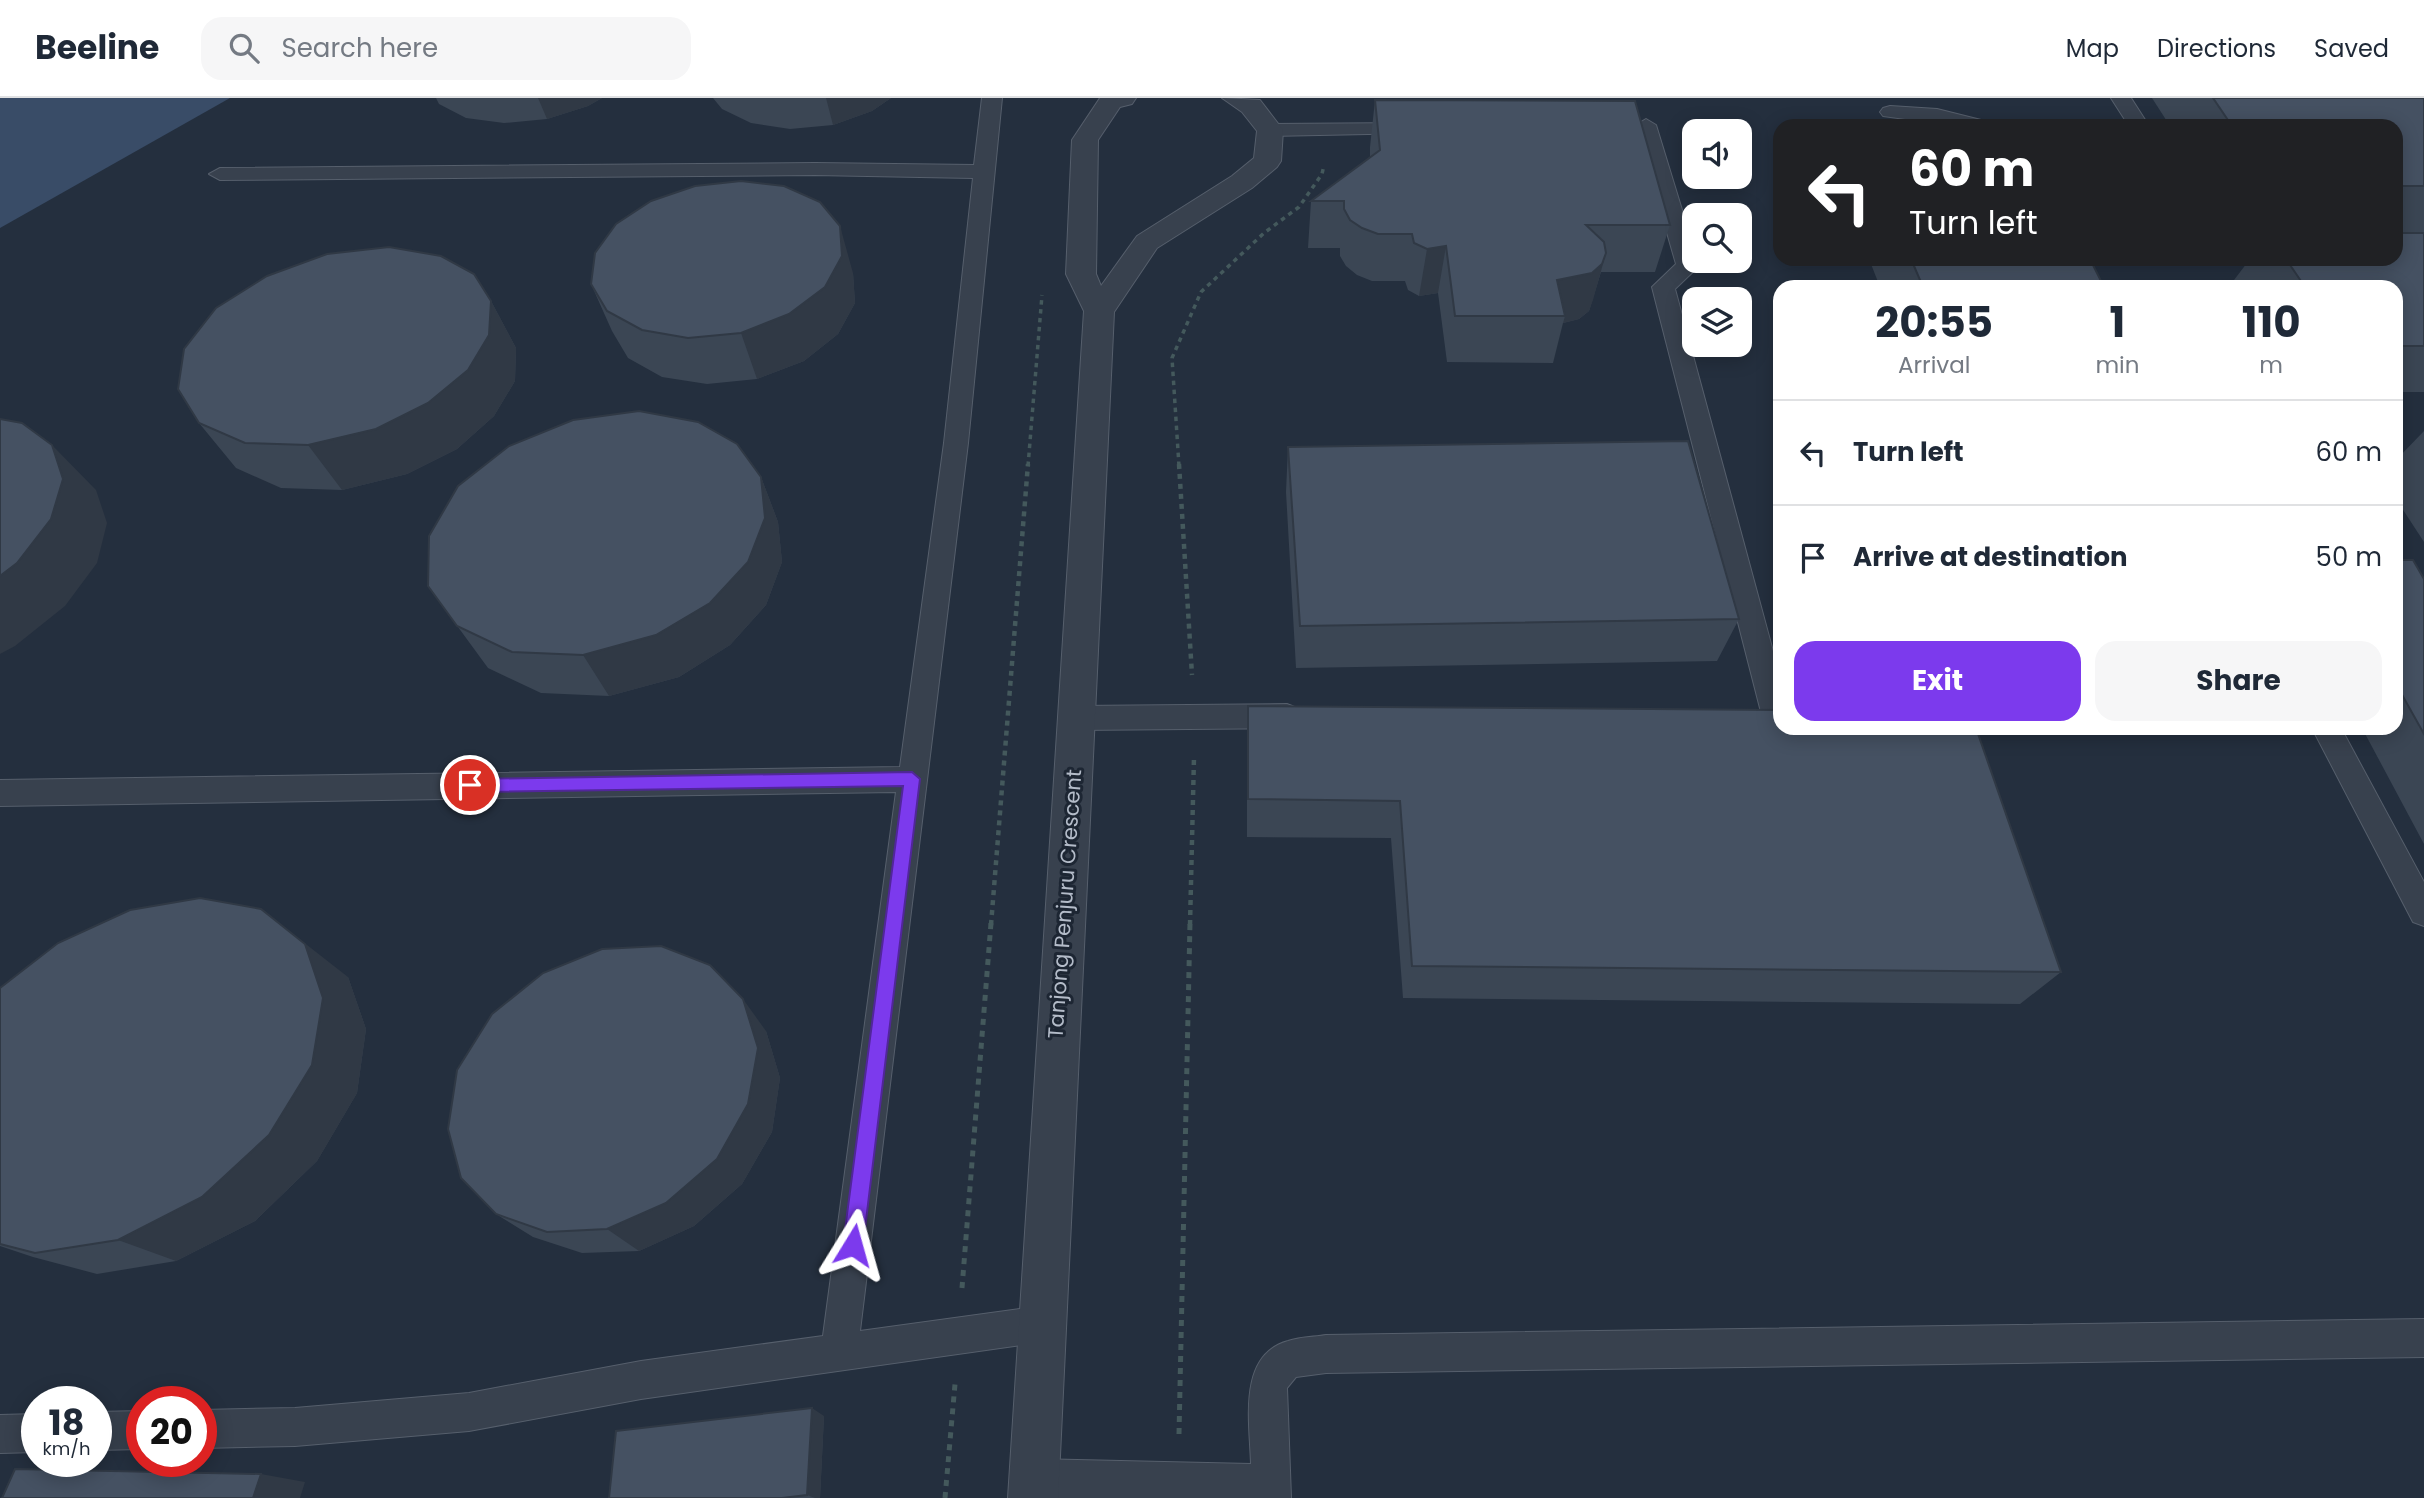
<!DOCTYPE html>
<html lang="en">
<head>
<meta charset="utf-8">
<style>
  :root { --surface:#fff; --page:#f6f6f7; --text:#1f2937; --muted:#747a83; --line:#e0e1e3; --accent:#7c3aed }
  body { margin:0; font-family:Poppins,sans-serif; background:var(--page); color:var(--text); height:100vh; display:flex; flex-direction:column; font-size:26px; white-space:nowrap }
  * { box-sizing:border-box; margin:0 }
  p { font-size:23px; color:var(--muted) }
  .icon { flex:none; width:38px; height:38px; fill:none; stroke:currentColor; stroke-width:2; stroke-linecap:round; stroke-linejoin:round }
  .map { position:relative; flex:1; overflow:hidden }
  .details { position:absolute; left:1773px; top:182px; width:630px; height:455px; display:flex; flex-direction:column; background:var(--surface); border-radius:21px; box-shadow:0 4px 18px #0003 }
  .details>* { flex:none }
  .guide { position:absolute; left:1773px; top:21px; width:630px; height:147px; border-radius:21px; box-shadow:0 4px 18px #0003; background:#202124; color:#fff; overflow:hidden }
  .fabs { position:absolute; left:1682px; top:21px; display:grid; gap:14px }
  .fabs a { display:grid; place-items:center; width:70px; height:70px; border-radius:14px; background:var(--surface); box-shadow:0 4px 18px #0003; font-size:35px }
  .speed { position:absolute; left:21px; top:1288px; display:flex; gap:14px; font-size:35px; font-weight:700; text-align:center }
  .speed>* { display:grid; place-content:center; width:91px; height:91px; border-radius:50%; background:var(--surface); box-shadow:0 4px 18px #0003; line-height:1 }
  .speed small { font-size:18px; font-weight:400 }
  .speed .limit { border:10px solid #d22; background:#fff; color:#111 }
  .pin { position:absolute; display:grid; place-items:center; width:60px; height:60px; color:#fff; margin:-30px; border:4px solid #fff; border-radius:50%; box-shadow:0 2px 7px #0007 }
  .me { position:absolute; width:77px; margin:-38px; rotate:8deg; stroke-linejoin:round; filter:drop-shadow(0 0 5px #0008) }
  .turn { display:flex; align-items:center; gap:24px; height:147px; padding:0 21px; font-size:32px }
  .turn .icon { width:91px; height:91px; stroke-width:2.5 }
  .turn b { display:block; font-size:49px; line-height:60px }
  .eta { display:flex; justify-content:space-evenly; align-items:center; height:119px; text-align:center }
  .eta b { font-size:42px; font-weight:700; line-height:49px }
  .button { display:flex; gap:14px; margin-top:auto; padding:14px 21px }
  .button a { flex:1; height:80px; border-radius:21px; background:var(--accent); color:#fff; font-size:28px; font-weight:700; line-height:80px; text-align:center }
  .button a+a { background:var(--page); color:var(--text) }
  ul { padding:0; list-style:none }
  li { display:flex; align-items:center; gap:21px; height:105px; padding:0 21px; border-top:2px solid var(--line) }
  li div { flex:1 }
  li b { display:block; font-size:26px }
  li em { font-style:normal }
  header { display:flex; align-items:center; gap:42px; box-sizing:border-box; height:98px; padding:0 35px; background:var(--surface); border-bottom:2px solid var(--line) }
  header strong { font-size:33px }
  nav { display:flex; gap:38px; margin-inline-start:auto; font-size:24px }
  .search { width:490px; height:63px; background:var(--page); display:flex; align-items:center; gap:18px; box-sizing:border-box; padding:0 24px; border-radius:21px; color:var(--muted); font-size:26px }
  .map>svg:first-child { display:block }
  .water { fill:#394c67 }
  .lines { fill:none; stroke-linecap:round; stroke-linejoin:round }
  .lane-casing { stroke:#565f6c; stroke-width:2 }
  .street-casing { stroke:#565f6c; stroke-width:2 }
  .path-far2 { stroke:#44595c; stroke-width:3.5; stroke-dasharray:4.5 4.5; stroke-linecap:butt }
  .path-far1 { stroke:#44595c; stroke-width:4.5; stroke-dasharray:5 5; stroke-linecap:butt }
  .path { stroke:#44595c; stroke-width:5; stroke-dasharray:6 6; stroke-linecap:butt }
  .lane { fill:#38414e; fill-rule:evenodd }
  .street { fill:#38414e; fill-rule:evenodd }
  .wall { fill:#3b4654 }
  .shaded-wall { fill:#303945 }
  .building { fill:#455162; stroke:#303945; stroke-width:2 }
  .route { fill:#7c3aed; stroke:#51269a; stroke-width:2 }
  .labels { text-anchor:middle; stroke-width:6; stroke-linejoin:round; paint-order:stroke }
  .street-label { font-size:21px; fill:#b4bcc9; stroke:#1d2633 }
</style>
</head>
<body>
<header>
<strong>Beeline</strong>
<div class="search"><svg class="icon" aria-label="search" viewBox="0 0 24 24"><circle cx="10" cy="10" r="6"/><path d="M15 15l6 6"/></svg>Search here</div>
<nav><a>Map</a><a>Directions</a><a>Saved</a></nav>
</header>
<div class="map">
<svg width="2424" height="1400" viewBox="0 0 2424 1400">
  <rect width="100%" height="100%" fill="#242f3e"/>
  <path class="water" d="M0 0H230L0 130Z"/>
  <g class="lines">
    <g class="lane-casing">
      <path id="lane" d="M982 0H1002L968 345 860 1233 1042 1208 1055 1213 1060 1226 1055 1239 1042 1244 641 1301 469 1333 295 1348 201 1350V1312L295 1310 469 1295 641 1263 823 1238 896 694 0 708V682L900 669 944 345 973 80 815 77 220 82 209 76 220 70 815 65 974 67Z
        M2111 0H2131L2149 28H2129Z
        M1890 8 1937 11 1989 24 1992 28H1957L1883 18 1880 14 1883 10Z
        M1646 21 1656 27 1694 151V163H1698L1699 168 1675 191 1780 579V624L1765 622 1761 614 1652 189 1676 166 1636 27Z
        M1410 25 1420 31 1417 35 1270 38 1260 32 1270 26Z
        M1287 606 1297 610 1301 618 1297 626 1287 630 1077 632 1067 628 1063 620 1067 612 1077 608Z
        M2312 630H2341L2424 784V828L2413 824Z
        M2424 1221V1259L1326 1275 1296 1279 1287 1290 1291 1400H1033L1020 1395 1014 1381 1020 1367 1034 1361 1251 1366C1250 1325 1237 1257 1288 1243 1300 1239 1314 1239 1326 1237Z
        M142 1313V1351L96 1352V1314Z
        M37 1316V1354L0 1355V1317Z"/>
    </g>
    <g class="street-casing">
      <path id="street" d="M1100 0H1136L1132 6 1120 9 1098 42 1096 176 1101 188 1137 138 1232 78 1254 60 1257 33 1242 14 1222 0 1260 2 1283 32 1281 63 1277 69 1252 90 1157 150 1114 214 1058 1400H1008L1084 213 1066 176 1072 42Z"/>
    </g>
    <path class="path-far2" d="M1028 368 1042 197
      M1179 368 1172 260 1201 194 1264 135 1299 109 1322 76 1324 67"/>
    <path class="path-far1" d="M1179 366 1192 577
      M991 827 1028 366
      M1190 827 1194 659"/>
    <path class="path" d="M962 1190 991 825
      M1179 1336 1190 825
      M945 1400 955 1286"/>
    <use href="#lane" class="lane"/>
    <use href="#street" class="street"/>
  </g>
  <path class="wall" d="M436 0H602L588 8 547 21 504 25 466 20 439 6Z
    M713 0H891L872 13 833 27 790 31 751 25 722 11Z
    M2152 0H2424V294H2396V189H2238L2234 182 2250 161H2396V28H2170Z
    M1375 2 1670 127 1655 174H1601L1589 213 1579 221 1563 225 1553 265 1447 264 1438 195 1419 198 1408 192 1405 183H1372L1357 177 1346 168 1340 158V150H1308L1311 103 1370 59V49Z
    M1869 161H2090L2104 189H1880Z
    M853 175 855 205 838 236 804 263 757 281 707 286 662 279 628 260 612 233 591 186Z
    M491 203 516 250 515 283 494 318 457 351 407 376 342 392 281 390 236 370 199 325Z
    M2424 333V444L2396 401V362Z
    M1288 349 1739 521 1717 563 1296 570 1286 394Z
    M761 379 778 424 782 464 766 507 730 547 679 579 609 598 541 595 488 570 428 488Z
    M2396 462 2424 481V746L2362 630H2396Z
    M1248 608 2061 874 2020 906 1403 900 1391 740 1247 739V648Z
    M348 879 366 931 357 995 317 1063 255 1123 176 1163 97 1176 33 1159 0 1148V890Z
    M766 933 780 980 772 1034 742 1086 694 1128 639 1153 582 1155 533 1139 496 1116Z
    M824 1318 820 1400H609Z"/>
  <path class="shaded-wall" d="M538 0H602L588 8 547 21Z
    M826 0H891L872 13 833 27Z
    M840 128 853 175 855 205 838 236 804 263 757 281 741 235Z
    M1446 148 1438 195 1419 198 1427 151Z
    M1606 155 1593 202 1589 213 1579 221 1563 225 1565 218 1557 182Z
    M491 203 516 250 515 283 494 318 457 351 407 376 342 392 308 347Z
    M52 347 96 392 107 425 97 465 65 508 15 548 0 556V478Z
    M761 379 778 424 782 464 766 507 730 547 679 579 609 598 583 557Z
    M261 811 348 879 366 931 357 995 317 1063 255 1123 176 1163 118 1142Z
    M743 901 766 933 780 980 772 1034 742 1086 694 1128 639 1153 607 1131Z
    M812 1310 824 1318 820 1400H815L807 1397Z
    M261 1376 305 1384 300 1400H253Z"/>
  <path class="building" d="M2213 0H2424V88H2396V28H2232Z
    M1375 2 1635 3 1670 127H1586L1604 144 1606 155 1602 166 1592 175 1557 182 1565 218H1455L1446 148 1427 151 1414 145 1412 136H1378L1362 130 1350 122 1344 111V103H1311L1380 52Z
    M741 83 784 88 820 104 840 128 842 158 825 189 789 216 741 235 688 240 642 232 607 213 591 186 595 155 616 126 651 103 695 88Z
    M2396 135H2424V248H2396V189H2305L2286 161H2396Z
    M389 149 441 158 474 176 491 203 489 237 468 272 428 305 376 331 308 347 245 345 199 325 178 291 184 251 216 210 267 178 327 156Z
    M1911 161H2090L2104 189H1923Z
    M639 313 698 324 737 346 761 379 765 420 748 464 710 505 656 537 583 557 512 554 457 528 428 488 429 438 458 388 509 348 573 322Z
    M0 321 22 325 52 347 63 381 51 421 17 465 0 478Z
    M1688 343 1739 521 1300 528 1288 349Z
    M2396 462H2413L2424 481V636L2396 586Z
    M1248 608 1780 612V630H1976L2061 874 1412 868 1400 703 1248 701Z
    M200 800 261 811 305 846 323 900 312 967 269 1037 202 1099 118 1142 35 1155 0 1146V890L58 845 130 812Z
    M661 848 710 867 743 901 758 950 748 1006 717 1061 666 1105 607 1131 547 1134 496 1116 461 1080 448 1031 457 972 492 916 543 875 602 851Z
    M812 1310 807 1397 782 1400H609L616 1333Z
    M15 1371 261 1376 253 1400H2Z"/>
  <path class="route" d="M912 674 920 681 863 1147 860 1154 853 1157 846 1154 843 1147 903 688 470 694 462 687 470 681Z"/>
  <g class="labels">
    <g class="street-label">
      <text transform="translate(1065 806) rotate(-86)" y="7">Tanjong Penjuru Crescent</text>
    </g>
  </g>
</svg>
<div class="fabs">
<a><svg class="icon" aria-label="sound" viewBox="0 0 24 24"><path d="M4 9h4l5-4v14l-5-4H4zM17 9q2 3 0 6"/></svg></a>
<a><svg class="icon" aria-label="search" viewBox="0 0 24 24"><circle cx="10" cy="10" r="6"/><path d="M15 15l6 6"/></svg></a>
<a><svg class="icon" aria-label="layers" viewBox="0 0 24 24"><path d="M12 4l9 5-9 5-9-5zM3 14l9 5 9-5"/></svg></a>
</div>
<div class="speed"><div>18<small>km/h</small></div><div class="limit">20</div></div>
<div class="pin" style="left:470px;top:687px;background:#d93025"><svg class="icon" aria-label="arrive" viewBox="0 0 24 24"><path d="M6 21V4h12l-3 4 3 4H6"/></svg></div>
<svg class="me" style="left:853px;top:1147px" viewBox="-20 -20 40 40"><path d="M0-17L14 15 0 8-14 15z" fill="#7c3aed" stroke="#fff" stroke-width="4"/></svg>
<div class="guide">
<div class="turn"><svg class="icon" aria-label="left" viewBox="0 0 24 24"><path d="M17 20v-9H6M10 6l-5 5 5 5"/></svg><div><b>60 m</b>Turn left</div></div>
</div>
<section class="details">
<div class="eta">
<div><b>20:55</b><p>Arrival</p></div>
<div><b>1</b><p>min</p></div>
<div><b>110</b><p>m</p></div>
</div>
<ul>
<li><svg class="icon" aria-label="left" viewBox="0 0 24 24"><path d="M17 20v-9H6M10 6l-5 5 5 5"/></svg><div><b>Turn left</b></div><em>60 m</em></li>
<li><svg class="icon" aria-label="arrive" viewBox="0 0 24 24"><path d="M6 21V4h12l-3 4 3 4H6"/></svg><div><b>Arrive at destination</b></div><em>50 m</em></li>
</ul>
<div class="button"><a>Exit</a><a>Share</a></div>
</section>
</div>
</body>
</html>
